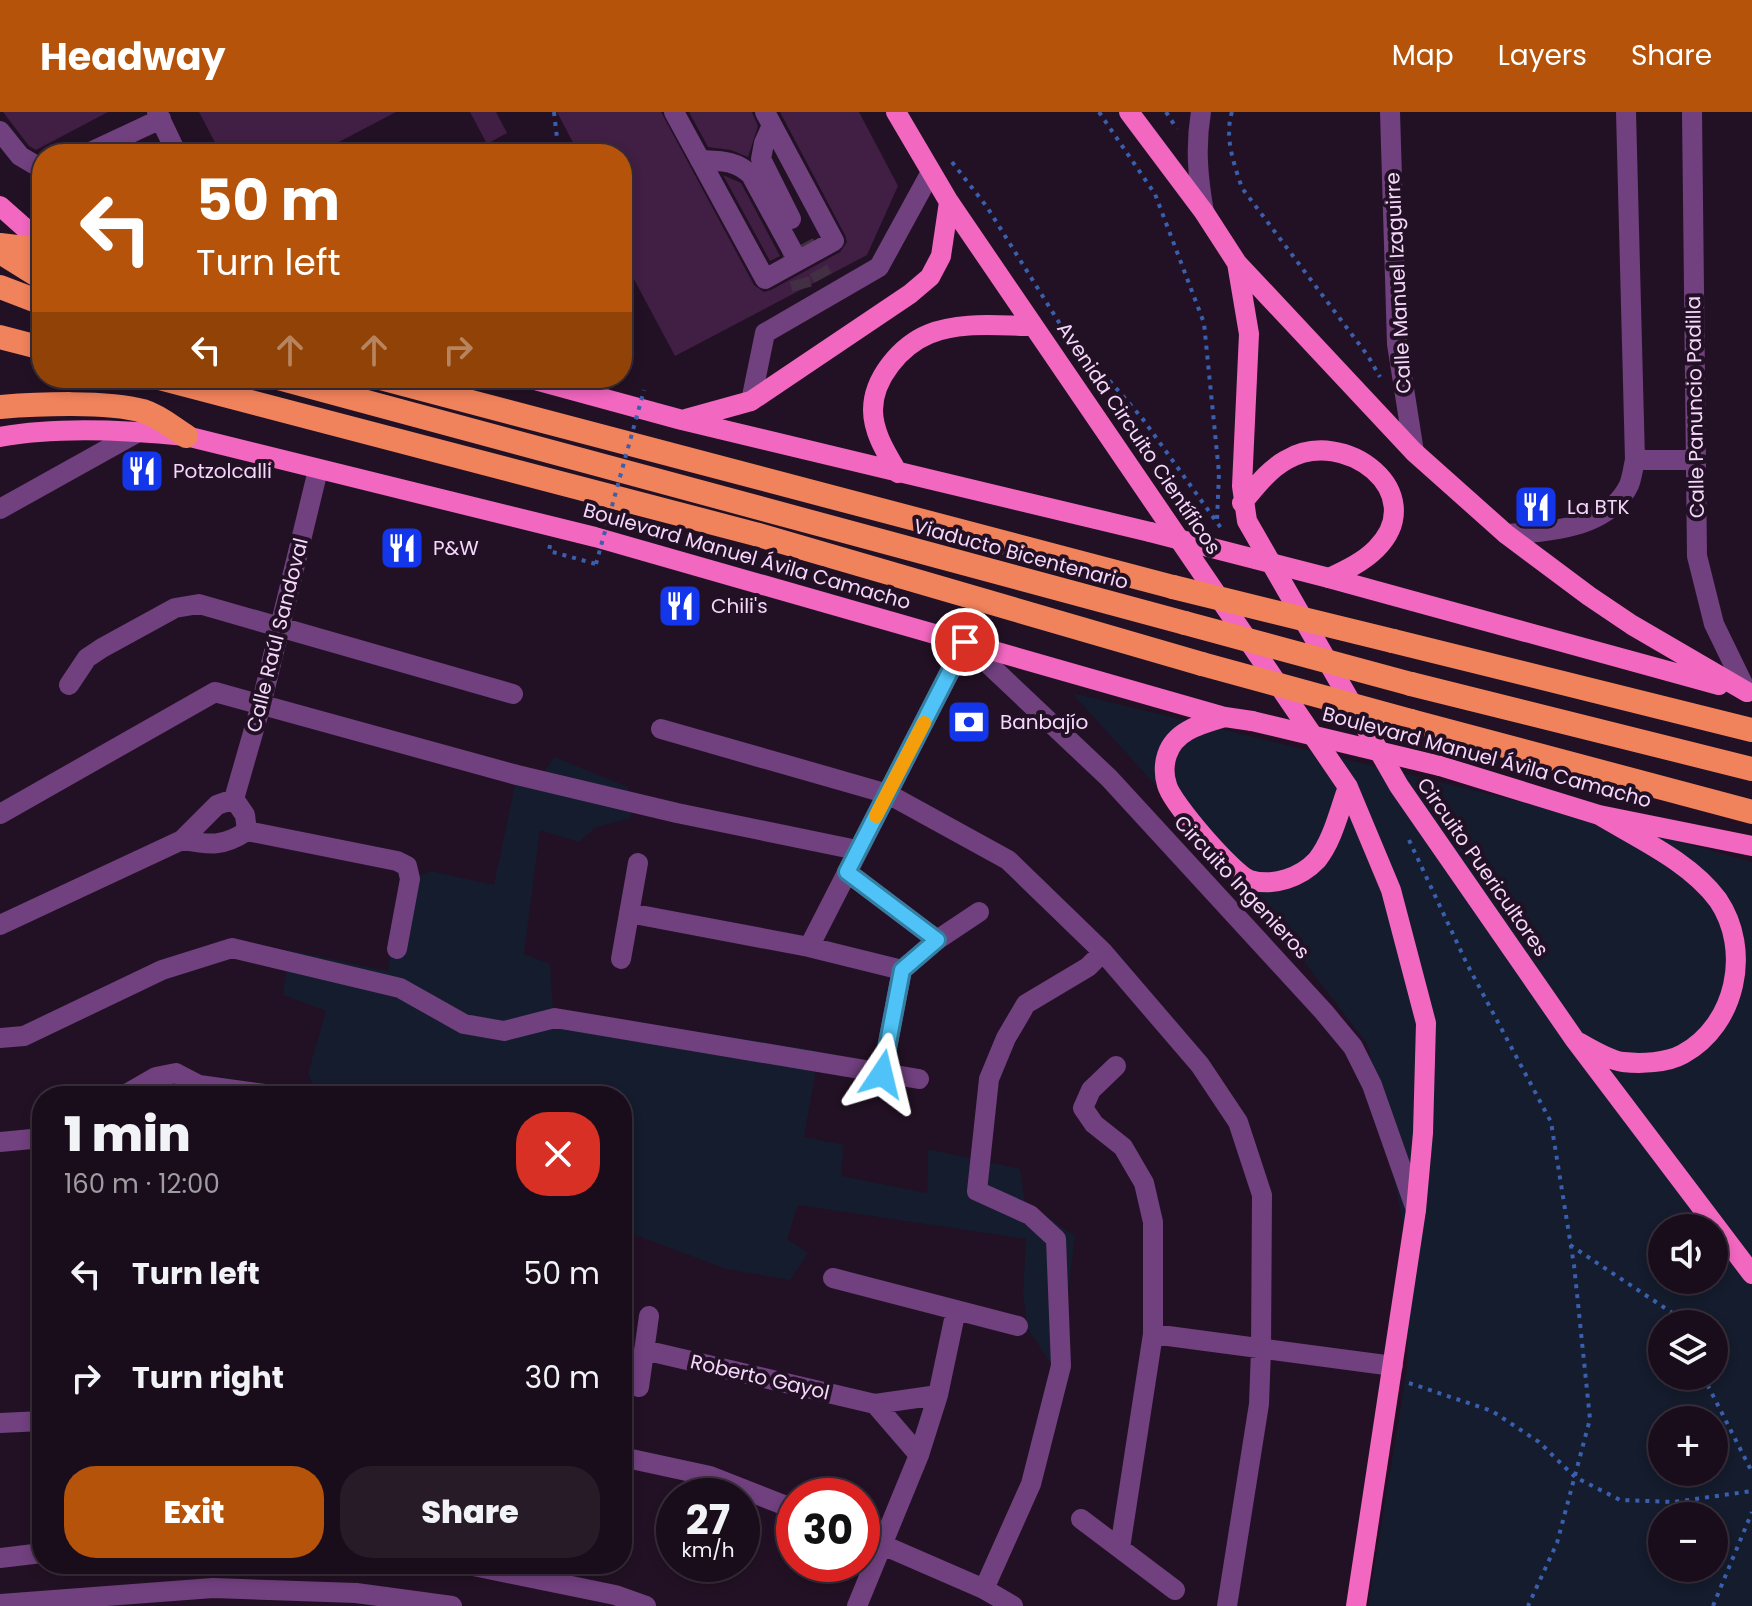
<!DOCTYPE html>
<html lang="en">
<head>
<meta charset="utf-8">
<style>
  :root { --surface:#1a0d1b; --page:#271b28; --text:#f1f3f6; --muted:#9f9ca3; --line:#382d3a; --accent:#b45309 }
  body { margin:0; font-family:Poppins,sans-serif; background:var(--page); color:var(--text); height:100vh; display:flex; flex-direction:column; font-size:30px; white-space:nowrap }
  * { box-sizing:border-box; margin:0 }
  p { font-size:26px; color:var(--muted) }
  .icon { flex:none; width:44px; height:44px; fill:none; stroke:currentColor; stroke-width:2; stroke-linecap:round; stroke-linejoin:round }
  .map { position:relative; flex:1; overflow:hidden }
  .side { position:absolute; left:32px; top:974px; width:600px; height:488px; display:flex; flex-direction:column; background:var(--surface); border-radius:32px; box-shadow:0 4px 12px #0003,0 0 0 2px var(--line) }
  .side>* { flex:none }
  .top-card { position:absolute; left:32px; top:32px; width:600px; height:244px; border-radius:32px; box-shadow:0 4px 12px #0003,0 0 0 2px var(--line); background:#b45309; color:#fff; overflow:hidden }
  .fabs { position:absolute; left:1648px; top:1102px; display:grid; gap:16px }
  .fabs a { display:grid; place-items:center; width:80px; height:80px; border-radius:50%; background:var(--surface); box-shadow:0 4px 12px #0003,0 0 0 2px var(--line); font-size:40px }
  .speed { position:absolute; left:656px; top:1366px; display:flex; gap:16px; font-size:40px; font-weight:700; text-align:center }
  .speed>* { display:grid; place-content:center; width:104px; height:104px; border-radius:50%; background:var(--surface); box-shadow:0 4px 12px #0003,0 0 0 2px var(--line); line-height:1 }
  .speed small { font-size:20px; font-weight:400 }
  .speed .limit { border:12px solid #d22; background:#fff; color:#111 }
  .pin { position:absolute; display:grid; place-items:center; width:68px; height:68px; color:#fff; margin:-34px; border:4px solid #fff; border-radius:50%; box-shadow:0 2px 8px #0007 }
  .me { position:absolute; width:88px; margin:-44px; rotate:10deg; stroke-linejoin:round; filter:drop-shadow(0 0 6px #0008) }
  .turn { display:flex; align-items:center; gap:28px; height:168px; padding:0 32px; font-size:36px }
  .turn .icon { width:104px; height:104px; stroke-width:2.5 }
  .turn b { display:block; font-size:56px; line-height:68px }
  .lanes { display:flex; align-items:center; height:76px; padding:0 32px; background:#0003; justify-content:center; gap:40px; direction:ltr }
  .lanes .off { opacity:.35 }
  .round { display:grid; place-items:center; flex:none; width:84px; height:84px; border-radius:32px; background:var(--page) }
  .summary { display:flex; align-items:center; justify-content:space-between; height:136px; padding:0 32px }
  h1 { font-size:48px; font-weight:800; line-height:60px }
  .action { display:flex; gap:16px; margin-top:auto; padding:16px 32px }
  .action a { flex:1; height:92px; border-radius:32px; background:var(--accent); color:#fff; font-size:32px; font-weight:800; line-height:92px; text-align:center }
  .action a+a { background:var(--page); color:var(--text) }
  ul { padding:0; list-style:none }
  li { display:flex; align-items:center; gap:24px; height:104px; padding:0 32px }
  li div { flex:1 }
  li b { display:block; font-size:30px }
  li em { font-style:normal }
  header { display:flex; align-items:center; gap:48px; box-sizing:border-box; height:112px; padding:0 40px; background:var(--accent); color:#fff }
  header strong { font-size:38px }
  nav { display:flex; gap:44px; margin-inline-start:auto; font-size:28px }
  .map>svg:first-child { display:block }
  .green { fill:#141c2d; fill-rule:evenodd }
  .building { fill:#411e43 }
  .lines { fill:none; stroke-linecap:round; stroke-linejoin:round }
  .minor-tunnel { stroke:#422f44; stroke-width:20; stroke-dasharray:20 10; stroke-linecap:butt }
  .path { stroke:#395fad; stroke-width:4; stroke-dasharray:4 6; stroke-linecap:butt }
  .minor { stroke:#71407f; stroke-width:20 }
  .major { stroke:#f267c0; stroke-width:20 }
  .highway { stroke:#f1835c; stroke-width:24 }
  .path-bridge { stroke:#395fad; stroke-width:4; stroke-dasharray:4 6; stroke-linecap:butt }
  .major-bridge { stroke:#f267c0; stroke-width:20 }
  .highway-bridge { stroke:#f1835c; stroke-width:24 }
  .route-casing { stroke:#337fa1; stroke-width:20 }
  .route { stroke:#4fc3f7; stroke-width:14 }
  .slow { stroke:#f59e0b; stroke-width:14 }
  .labels { text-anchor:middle; stroke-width:8; stroke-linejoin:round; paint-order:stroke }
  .street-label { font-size:20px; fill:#f6d7fc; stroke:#221124 }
  .poi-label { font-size:20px; fill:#f6d7fc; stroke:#221124; text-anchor:start }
</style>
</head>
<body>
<header>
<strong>Headway</strong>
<nav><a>Map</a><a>Layers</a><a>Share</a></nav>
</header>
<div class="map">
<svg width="1752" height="1494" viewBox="0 0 1752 1494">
  <rect width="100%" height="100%" fill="#221124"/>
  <path class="green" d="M1072 581 1642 719 1752 750V1494H1368L1407 1256 1409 1144 1368 933 1242 769ZM1662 1116H1714V1168H1662ZM1662 1212H1714V1264H1662ZM1662 1308H1714V1360H1662ZM1662 1404H1714V1456H1662Z
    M554 645 628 675 631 706 596 715 579 730 540 718 524 842 550 852 553 897 819 939 804 1025 844 1033 841 1064 927 1081 928 1037 1020 1057 1025 1090 1075 1124 1060 1245 1050 1250 1028 1217 1023 1182 1026 1127 798 1093 787 1127 808 1141 790 1168 726 1157 622 1118V984H317L308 961 326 899 283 883 288 838 388 859 403 773 430 759 494 773 517 663 539 668Z"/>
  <path class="building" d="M3 0H108L36 38 29 34Z
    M199 0H396L316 42H221Z
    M470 0H496L507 21 487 32Z
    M557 0H661L754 173 764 180 771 178 840 140 847 130 845 123 780 0H859L898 74 867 143 675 244 622 145V42H579Z
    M689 0H752L758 14 748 45 731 38 708 35Z
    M723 63 741 71 780 144 770 149Z"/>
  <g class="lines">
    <path class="minor-tunnel" d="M804 131 823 166
      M792 138 802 177"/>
    <path class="path" d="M554 0 557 26
      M1099 0 1155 82 1204 211 1219 361 1217 408
      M1166 0 1177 17
      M1232 0C1224 25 1234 52 1242 76L1368 244 1380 265
      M952 50 987 95 1060 212 1142 306 1221 416
      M550 433 549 439 596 452
      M1409 728 1467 852 1551 1010 1574 1153 1590 1307 1557 1431 1528 1494
      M1570 1133 1671 1200 1677 1212
      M1703 1264 1752 1360
      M1409 1271 1492 1299 1539 1330 1575 1365 1620 1388 1674 1390 1752 1379
      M1713 1494 1752 1400"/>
    <path class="minor" d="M157 0 177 42
      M674 0 765 167 834 129 765 0
      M1201 0C1195 35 1198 66 1204 100
      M1390 0 1397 232 1414 340
      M1692 0 1697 444 1714 512 1747 580
      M772 13 764 31 761 47 791 107
      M0 19 20 44 42 57
      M86 42 161 7
      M700 48C720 49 736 48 751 63L792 138
      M751 289 765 221 879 155 931 60
      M1635 348H1696
      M0 397 140 319
      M1506 422C1548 420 1608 417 1629 373 1632 366 1633 356 1635 348L1626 0
      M69 573 87 546 102 536 175 496 199 492 513 582
      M661 617 888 682 1008 748 1103 840 1200 953 1238 1010 1262 1083 1261 1238 1259 1292 1227 1494
      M234 687 261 593 318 358
      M0 702 215 580 517 663 677 701 857 738
      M247 719 397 749 407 754 410 767 397 837
      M847 760 937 828
      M629 801 809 835 902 858
      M0 813 182 728 217 693 234 687 245 703 247 719C223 735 210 733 182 728
      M809 835 965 530 1109 666 1324 900 1353 935 1372 973 1416 1098
      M621 847 638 751
      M0 926 24 924 162 858 232 836 400 876 464 912 504 919 555 906 919 967
      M1116 954 1091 978 1083 996 1094 1012 1123 1035 1144 1071 1153 1110V1222L1120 1436
      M882 962 902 858 937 828 979 800
      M199 973 280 984
      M123 984 156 965 176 961 199 973V984
      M0 1030 42 1026
      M833 1166 1018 1214
      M1153 1222 1393 1254
      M644 1238 875 1292 938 1283
      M639 1275 649 1204
      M875 1292 919 1343
      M0 1311 42 1309
      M622 1345 710 1364 794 1397
      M1081 1407 1175 1478
      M862 1424 984 1477 1013 1494
      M0 1446 42 1441
      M464 1452 615 1483 646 1494
      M984 1477 1031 1372 1061 1254 1056 1127 1030 1103 977 1079 989 967 1006 926 1026 892 1088 855 1103 840
      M0 1492 213 1476 356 1481 452 1494
      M857 1494 919 1343 938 1283 956 1198"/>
    <path class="major" d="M896 0 949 90 1348 675 1391 778 1426 911 1423 1021 1416 1098 1356 1494
      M1129 0 1204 100 1237 151 1414 340 1506 422 1589 484 1632 513 1747 580
      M0 94 26 117 42 126
      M1237 151 1249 222 1242 374 1247 409 1399 674 1575 928 1752 1162
      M528 266 682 308 1150 420
      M686 307 751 289 910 182 930 165 941 144 949 90
      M0 325C58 314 127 318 186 324L595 425 1225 605 1252 609
      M898 361C887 342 873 321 873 298 873 267 900 234 929 222 960 209 1000 214 1033 214
      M1242 391C1255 376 1268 358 1286 348 1344 313 1432 381 1376 437 1363 450 1346 458 1329 466
      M1329 466 1719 573
      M1225 605C1202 612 1175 618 1167 643 1164 652 1164 664 1167 673 1171 690 1234 763 1250 768 1274 775 1301 765 1317 748 1333 728 1339 699 1348 675
      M1440 654 1599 703 1752 734
      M1578 930C1592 937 1608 948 1623 950 1641 952 1667 951 1683 942 1736 913 1752 838 1718 788 1690 750 1639 727 1599 703"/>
    <path class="highway" d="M0 133 42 138
      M0 140 42 166
      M0 175 42 191
      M0 225 42 236
      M159 266 755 422 1202 552
      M278 266 1185 511
      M380 266 1173 475
      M0 295C38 292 107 289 143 299 159 304 172 315 186 324
      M1393 529 1752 618
      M1411 572 1752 657
      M1411 609 1752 700"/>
    <path class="path-bridge" d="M596 452 644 278"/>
    <path class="major-bridge" d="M1150 420 1329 466
      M1252 609 1440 654"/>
    <path class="highway-bridge" d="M1173 475 1393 529
      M1185 511 1411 572
      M1202 552 1411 609"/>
  </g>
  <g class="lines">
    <g class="route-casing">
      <path id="route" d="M882 962 902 858 937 828 847 760 965 530"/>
    </g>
    <use href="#route" class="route"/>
    <path class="slow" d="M876 704 924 611"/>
  </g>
  <defs>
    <g id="restaurant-square" transform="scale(2.3)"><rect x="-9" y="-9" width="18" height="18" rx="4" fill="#1436eb" stroke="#221124"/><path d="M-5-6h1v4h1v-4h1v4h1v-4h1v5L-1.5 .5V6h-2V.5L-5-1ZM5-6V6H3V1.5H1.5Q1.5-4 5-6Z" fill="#fff"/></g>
    <g id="bank-square" transform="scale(2.3)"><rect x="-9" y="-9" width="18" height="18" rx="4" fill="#1436eb" stroke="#221124"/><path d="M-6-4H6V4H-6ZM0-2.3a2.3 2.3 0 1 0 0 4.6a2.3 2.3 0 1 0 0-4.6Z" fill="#fff"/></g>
  </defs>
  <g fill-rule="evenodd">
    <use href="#restaurant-square" x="142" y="359"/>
    <use href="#restaurant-square" x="1536" y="395"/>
    <use href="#restaurant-square" x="402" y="436"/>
    <use href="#restaurant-square" x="680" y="494"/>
    <use href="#bank-square" x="969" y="610"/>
  </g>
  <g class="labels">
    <g class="street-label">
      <text transform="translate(1398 171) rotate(-93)" y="7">Calle Manuel Izaguirre</text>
      <text transform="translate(1695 295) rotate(-91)" y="7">Calle Panuncio Padilla</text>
      <text transform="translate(1139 326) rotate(56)" y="7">Avenida Circuito Científicos</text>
      <text transform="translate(1021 442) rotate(15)" y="7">Viaducto Bicentenario</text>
      <text transform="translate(747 444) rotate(16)" y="7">Boulevard Manuel Ávila Camacho</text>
      <text transform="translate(277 523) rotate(-76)" y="7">Calle Raúl Sandoval</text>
      <text transform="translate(1487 645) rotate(15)" y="7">Boulevard Manuel Ávila Camacho</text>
      <text transform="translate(1483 755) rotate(55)" y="7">Circuito Puericultores</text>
      <text transform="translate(1242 775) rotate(47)" y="7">Circuito Ingenieros</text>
      <text transform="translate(760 1265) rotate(13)" y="7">Roberto Gayol</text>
    </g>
    <g class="poi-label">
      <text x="173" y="366">Potzolcalli</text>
      <text x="1567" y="402">La BTK</text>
      <text x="433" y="443">P&amp;W</text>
      <text x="711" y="501">Chili's</text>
      <text x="1000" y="617">Banbajío</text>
    </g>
  </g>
</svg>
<div class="fabs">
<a><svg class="icon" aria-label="sound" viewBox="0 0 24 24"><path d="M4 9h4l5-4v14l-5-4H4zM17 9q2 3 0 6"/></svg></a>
<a><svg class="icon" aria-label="layers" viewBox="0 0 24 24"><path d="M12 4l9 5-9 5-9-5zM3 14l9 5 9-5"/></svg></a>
<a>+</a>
<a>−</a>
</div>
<div class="speed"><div>27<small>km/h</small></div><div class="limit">30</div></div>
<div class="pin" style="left:965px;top:530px;background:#d93025"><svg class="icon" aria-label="arrive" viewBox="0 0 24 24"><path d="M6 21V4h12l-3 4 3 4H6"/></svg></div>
<svg class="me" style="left:882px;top:962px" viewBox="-20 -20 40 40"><path d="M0-17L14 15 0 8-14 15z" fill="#4fc3f7" stroke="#fff" stroke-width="4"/></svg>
<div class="top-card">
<div class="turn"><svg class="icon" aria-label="left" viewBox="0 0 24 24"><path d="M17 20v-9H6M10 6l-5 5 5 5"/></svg><div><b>50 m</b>Turn left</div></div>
<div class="lanes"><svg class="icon" aria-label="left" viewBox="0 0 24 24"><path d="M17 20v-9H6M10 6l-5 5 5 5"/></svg><svg class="icon off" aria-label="ahead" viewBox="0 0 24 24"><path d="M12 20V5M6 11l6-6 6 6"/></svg><svg class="icon off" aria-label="ahead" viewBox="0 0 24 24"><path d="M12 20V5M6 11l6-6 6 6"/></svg><svg class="icon off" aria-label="right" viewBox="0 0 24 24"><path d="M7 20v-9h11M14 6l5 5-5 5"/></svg></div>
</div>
<section class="side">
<div class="summary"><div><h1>1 min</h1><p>160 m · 12:00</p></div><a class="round" style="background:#d93025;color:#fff"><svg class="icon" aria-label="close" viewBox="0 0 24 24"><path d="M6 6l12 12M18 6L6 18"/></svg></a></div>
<ul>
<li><svg class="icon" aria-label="left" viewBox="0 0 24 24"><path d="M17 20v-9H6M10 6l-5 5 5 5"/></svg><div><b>Turn left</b></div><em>50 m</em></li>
<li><svg class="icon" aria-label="right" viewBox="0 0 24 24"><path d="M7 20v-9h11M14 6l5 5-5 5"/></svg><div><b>Turn right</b></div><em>30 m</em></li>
</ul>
<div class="action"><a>Exit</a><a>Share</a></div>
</section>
</div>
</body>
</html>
